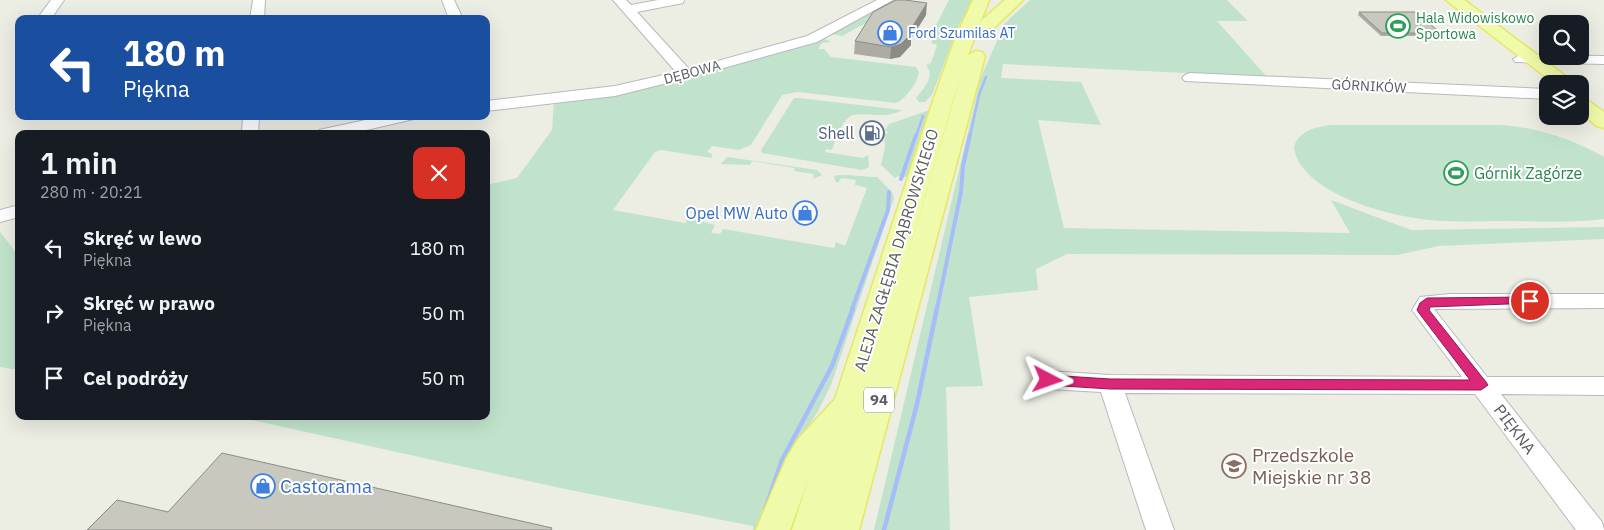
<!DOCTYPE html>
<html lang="pl">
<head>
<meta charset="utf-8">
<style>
  :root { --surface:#171b24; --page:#242831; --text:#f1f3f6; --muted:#9ea1a6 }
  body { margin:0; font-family:"IBM Plex Sans",sans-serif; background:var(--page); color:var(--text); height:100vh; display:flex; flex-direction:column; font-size:19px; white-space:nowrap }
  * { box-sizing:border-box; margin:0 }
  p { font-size:16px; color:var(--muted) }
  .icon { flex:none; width:28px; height:28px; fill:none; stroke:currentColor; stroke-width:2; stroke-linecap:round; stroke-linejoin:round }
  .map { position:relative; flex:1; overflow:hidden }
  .details { position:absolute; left:15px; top:130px; width:475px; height:290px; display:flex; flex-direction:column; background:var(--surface); border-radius:10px; box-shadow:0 5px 20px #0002 }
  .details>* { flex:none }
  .guide { position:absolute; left:15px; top:15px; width:475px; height:105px; border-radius:10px; box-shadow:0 5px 20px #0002; background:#1a4fa0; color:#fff; overflow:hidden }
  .buttons { position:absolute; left:1539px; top:15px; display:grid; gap:10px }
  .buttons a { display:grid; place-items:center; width:50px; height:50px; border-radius:10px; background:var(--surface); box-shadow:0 5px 20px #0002; font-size:25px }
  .pin { position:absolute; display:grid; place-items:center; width:42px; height:42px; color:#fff; margin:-21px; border:2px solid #fff; border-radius:50%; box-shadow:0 1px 5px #0007 }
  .me { position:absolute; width:55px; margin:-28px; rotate:94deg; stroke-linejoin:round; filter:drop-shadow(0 0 4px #0008) }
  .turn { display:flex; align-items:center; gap:18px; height:105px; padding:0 25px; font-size:22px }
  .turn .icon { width:65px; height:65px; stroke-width:2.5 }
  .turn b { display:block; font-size:35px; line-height:42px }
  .round { display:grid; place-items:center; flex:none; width:52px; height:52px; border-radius:10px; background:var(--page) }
  .overview { display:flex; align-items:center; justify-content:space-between; height:85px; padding:0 25px }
  h1 { font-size:30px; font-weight:600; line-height:38px }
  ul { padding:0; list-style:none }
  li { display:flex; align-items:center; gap:15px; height:65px; padding:0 25px }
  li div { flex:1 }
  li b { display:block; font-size:19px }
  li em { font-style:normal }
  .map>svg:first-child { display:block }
  .green { fill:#c1e3cb }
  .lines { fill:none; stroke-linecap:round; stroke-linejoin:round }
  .stream-far2 { stroke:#a7bdf9; stroke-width:2.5 }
  .stream-far1 { stroke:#a7bdf9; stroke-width:4 }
  .stream { stroke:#a7bdf9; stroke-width:4.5 }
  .minor-casing { stroke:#b8b9bf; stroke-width:2 }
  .major-casing { stroke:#e7e861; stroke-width:3 }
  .minor { fill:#fff; fill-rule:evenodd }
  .major { fill:#f0faab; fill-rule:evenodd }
  .wall { fill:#acaca4 }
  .shaded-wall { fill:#8c8c86 }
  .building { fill:#c8c8bf; stroke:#8c8c86 }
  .route { fill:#db2777; stroke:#8e194d }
  .labels { text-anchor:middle; stroke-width:4; stroke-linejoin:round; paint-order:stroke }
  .far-leisure-label { font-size:14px; fill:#27864d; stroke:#fff; text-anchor:start }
  .far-shop-label { font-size:14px; fill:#366cbe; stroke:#fff; text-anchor:start }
  .far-street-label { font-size:14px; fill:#5b5c63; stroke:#fff }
  .shield { fill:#fff; stroke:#8c8d92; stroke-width:1 }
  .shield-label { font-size:15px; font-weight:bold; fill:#5b5c63 }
  .service-label { font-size:16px; fill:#4e5e75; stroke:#fff; text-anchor:end }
  .leisure-label { font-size:16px; fill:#27864d; stroke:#fff; text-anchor:start }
  .shop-label { font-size:16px; fill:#366cbe; stroke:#fff; text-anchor:end }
  .street-label { font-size:16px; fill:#5b5c63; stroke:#fff }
  .near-education-label { font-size:19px; fill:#785e54; stroke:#fff; text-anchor:start }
  .near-shop-label { font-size:19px; fill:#366cbe; stroke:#fff; text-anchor:start }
</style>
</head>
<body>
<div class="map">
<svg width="1604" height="530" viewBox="0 0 1604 530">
  <rect width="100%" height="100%" fill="#ecede3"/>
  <path class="green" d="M892 0H902L901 4 842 36 831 34Z
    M949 0H975L959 25 932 95 925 102H919L916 98C923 89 936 77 926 65L931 63 937 45 931 43 937 33 931 30 934 29Z
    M1030 0H1227L1248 21H1217L1267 77 1003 64 1001 78 1081 82 1101 125 1038 120 1064 228 1350 233 1331 200 1411 230 1604 227V239L1439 246 1397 255 1067 254 1036 269 1038 290 969 297 983 386 946 387 950 530H874L981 77 1005 23Z
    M823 38 831 42 822 43 818 49H824L831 57 916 67 919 72C917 83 906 99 896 103L797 92 782 95 751 145 739 150 712 146 707 152 712 154V158L661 150 655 152 613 210 685 223 688 218 715 225 711 233 720 234 723 229 834 248 836 242 845 246 867 188 855 185 856 180 841 178 838 183 835 181 834 176C841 173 867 177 877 177L892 192 894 198 831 385 818 411 786 462 761 530H753V526L565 489 233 416H486V185L517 178 552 130 554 102Z
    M794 98H799L902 110C884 121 858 109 848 118 840 125 836 140 832 150L826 149 825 152 863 158 868 155 869 167 862 170 762 153 761 150Z
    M930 110 910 174 906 177 898 176 895 178 881 165 885 147 884 134 889 133 885 130 889 124Z
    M1331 125H1502C1539 128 1572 139 1604 157V219C1571 223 1538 221 1505 221 1475 221 1444 223 1415 218 1379 213 1299 190 1294 147 1298 131 1316 127 1331 125Z
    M727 157 817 170 822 175 813 179 814 174 794 171 795 168 752 161 750 165 721 164Z
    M0 232 19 256V370L0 367Z"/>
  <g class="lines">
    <path class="stream-far2" d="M916 136 923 116
      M970 136 979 95 986 77"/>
    <path class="stream-far1" d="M901 179 916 135
      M852 309 888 210 889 192
      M937 309 961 192 963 166 970 135"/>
    <path class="stream" d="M765 510 782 460 832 366 853 308
      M884 530 917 404 937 308"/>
    <g class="minor-casing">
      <path id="minor" d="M51 0H64L51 19H37Z
        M253 0H265L264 19H250Z
        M442 0H454L463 19H449Z
        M613 0H626L631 5 658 0H684L683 3 637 12 689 69 807 36 877 0H893L817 42 691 77 615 96 486 111V101L615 86 676 72Z
        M1520 55 1604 56V64L1515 62 1513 59Z
        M1190 73 1548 89V99L1185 81 1182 78 1185 75Z
        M243 116H259L258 134H242Z
        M384 116H416L414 119 349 134H317L319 130Z
        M19 205V217L0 222V210Z
        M1450 294H1604V308L1434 309 1487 377H1604V395L1501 394 1602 522 1604 530H1576L1475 394 1125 393 1174 530H1146L1101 392 1048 389 1040 386 1036 380 1040 374 1048 371 1110 375 1462 377 1412 310 1420 297Z"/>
    </g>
    <g class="major-casing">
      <path id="major" d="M973 0H989L968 55 976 51 982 52 985 56 859 530H792L809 477 790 530H756L786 459 798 439 835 399 933 101 955 39ZM963 69 893 304 953 101Z
        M1005 0H1023L994 28H982L980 24 982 20Z
        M1446 0H1464L1576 84H1555Z
        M1580 98 1587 100 1604 112V128L1597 126 1580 113Z"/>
    </g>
    <use href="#minor" class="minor"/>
    <use href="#major" class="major"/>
  </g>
  <path class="wall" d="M1359 12 1441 33 1439 36H1381L1358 15Z
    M926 15 911 39V45L900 57 890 59 854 54 855 41Z"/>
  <path class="shaded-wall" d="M927 3 926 15 911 39V45L900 57 890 59 891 47 909 32Z"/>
  <path class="building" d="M896 0H905L927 3 909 32 912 33 901 44 891 47 855 41 873 12Z
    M1359 12H1415L1441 33H1382Z
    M222 453 552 528 551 530H87L117 500 168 512Z"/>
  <path class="route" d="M1530 297 1536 301 1534 303 1430 307 1429 310 1486 382 1488 385 1481 390 1110 389 1048 385 1042 380 1048 375 1110 379 1470 380 1419 313 1417 310 1420 303 1427 298Z"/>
  <defs>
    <g id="stadium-ring" transform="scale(1.25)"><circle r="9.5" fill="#fff" stroke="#2e9e5b" stroke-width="1.5"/><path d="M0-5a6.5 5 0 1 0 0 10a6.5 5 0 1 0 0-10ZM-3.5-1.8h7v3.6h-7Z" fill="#2e9e5b"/></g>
    <g id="shop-ring" transform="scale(1.25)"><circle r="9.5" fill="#fff" stroke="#3f7fe0" stroke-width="1.5"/><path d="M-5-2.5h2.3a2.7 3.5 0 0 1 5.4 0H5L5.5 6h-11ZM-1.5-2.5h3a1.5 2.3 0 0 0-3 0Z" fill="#3f7fe0"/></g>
    <g id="fuel-ring" transform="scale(1.25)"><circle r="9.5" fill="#fff" stroke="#5c6f8a" stroke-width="1.5"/><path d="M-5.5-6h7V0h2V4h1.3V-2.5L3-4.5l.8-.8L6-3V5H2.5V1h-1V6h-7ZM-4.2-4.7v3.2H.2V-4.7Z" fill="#5c6f8a"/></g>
    <g id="school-ring" transform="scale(1.25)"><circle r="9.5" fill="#fff" stroke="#8d6e63" stroke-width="1.5"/><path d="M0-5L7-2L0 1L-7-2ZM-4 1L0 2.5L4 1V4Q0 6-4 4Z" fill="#8d6e63"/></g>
  </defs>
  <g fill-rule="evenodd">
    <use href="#stadium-ring" x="1398" y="26"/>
    <use href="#shop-ring" x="890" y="33"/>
    <use href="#fuel-ring" x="872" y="133"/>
    <use href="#stadium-ring" x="1456" y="173"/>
    <use href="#shop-ring" x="805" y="213"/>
    <use href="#school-ring" x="1234" y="466"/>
    <use href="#shop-ring" x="263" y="486"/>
  </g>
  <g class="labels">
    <g class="far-leisure-label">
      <text x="1416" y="23">Hala Widowiskowo<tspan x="1416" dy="16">Sportowa</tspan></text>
    </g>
    <g class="far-shop-label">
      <text x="908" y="38">Ford Szumilas AT</text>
    </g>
    <g class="far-street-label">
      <text transform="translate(692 72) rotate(-15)" y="5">DĘBOWA</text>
      <text transform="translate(1369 86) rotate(3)" y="5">GÓRNIKÓW</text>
    </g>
    <rect class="shield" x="864" y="387.5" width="30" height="25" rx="4"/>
    <g class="shield-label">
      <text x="879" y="405">94</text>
    </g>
    <g class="service-label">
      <text x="854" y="139">Shell</text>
    </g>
    <g class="leisure-label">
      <text x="1474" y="179">Górnik Zagórze</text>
    </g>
    <g class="shop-label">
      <text x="788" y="219">Opel MW Auto</text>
    </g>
    <g class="street-label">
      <text transform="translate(896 250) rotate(-73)" y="6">ALEJA ZAGŁĘBIA DĄBROWSKIEGO</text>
      <text transform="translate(1515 429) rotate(53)" y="6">PIĘKNA</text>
    </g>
    <g class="near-education-label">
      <text x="1252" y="462">Przedszkole<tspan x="1252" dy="22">Miejskie nr 38</tspan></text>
    </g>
    <g class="near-shop-label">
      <text x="280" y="493">Castorama</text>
    </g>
  </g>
</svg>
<div class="buttons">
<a><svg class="icon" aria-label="search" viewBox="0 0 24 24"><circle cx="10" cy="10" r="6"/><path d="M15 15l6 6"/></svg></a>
<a><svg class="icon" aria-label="layers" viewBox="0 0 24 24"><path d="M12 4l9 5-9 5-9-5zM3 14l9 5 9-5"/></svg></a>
</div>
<div class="pin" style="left:1530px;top:301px;background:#d93025"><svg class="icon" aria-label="arrive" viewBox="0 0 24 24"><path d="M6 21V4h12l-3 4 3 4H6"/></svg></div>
<svg class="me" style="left:1048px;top:380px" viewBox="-20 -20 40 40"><path d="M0-17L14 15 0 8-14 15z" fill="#db2777" stroke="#fff" stroke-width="4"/></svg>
<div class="guide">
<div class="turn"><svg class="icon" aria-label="left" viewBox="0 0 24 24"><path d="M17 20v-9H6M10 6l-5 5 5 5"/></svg><div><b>180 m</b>Piękna</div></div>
</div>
<section class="details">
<div class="overview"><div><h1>1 min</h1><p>280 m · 20:21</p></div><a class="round" style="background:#d93025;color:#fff"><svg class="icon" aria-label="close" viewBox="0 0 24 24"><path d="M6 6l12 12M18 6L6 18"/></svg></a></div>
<ul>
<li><svg class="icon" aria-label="left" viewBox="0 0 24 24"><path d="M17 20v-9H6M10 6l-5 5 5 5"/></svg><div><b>Skręć w lewo</b><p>Piękna</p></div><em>180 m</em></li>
<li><svg class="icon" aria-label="right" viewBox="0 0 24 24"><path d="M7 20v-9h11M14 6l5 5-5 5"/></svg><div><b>Skręć w prawo</b><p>Piękna</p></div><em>50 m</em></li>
<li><svg class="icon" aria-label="arrive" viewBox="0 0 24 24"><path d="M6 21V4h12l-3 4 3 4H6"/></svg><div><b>Cel podróży</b></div><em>50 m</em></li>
</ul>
</section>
</div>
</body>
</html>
